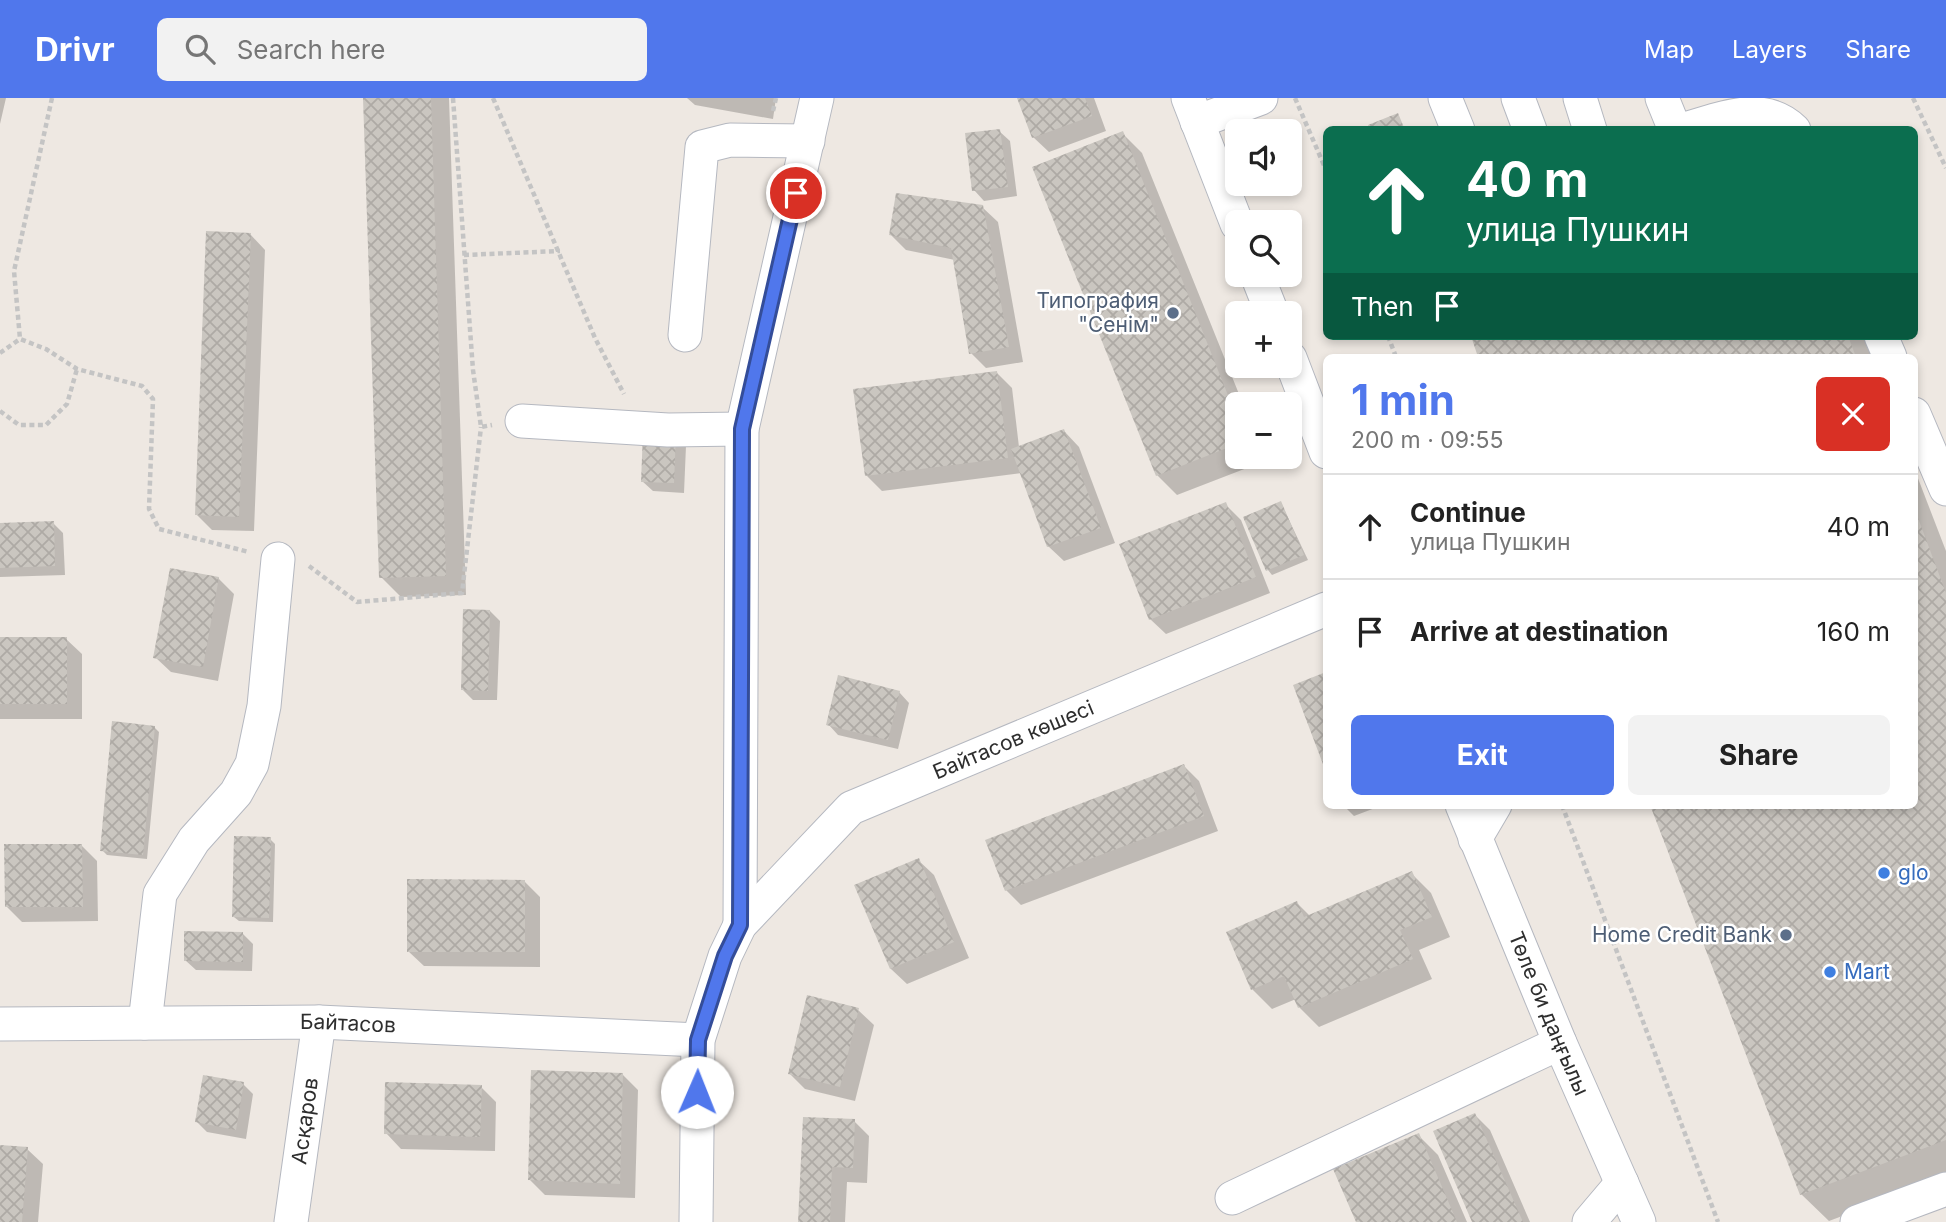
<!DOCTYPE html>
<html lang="en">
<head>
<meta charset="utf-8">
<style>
  :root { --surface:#fff; --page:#f2f2f2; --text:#222; --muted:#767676; --line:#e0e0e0; --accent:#5077ec }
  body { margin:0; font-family:Inter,sans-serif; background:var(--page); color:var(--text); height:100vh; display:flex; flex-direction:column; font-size:26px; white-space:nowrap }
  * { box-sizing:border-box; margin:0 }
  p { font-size:23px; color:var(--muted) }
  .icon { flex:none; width:38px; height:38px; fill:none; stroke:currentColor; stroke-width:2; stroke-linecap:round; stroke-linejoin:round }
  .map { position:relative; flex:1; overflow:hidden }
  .drawer { position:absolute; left:1323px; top:256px; width:595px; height:455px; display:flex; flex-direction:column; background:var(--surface); border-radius:10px; box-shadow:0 4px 10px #0003 }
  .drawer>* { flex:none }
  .top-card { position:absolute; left:1323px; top:28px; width:595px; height:214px; border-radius:10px; box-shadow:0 4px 10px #0003; background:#0b6e4f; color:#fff; overflow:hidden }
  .buttons { position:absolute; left:1225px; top:21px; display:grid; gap:14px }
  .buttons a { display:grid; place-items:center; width:77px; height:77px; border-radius:10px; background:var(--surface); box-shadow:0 4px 10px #0003; font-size:35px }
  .pin { position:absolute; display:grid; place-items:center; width:60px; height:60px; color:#fff; margin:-30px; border:4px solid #fff; border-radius:50%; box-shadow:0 2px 7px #0007 }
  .me { position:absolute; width:77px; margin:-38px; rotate:1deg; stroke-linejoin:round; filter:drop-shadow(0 0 5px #0008) }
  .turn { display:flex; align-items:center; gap:24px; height:147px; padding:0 28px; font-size:32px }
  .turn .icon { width:91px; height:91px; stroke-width:2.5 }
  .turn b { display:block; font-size:49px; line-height:60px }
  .then { display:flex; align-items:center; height:66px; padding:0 28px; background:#0003; gap:14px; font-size:26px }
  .round { display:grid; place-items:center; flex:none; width:74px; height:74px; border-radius:10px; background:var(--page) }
  .headline { display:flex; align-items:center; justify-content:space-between; height:119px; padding:0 28px }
  h1 { font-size:42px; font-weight:700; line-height:52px; color:var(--accent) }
  .cta { display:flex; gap:14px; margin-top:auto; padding:14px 28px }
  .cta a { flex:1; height:80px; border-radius:10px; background:var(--accent); color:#fff; font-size:28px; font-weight:700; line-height:80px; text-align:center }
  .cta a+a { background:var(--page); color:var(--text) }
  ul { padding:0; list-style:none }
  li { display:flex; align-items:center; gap:21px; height:105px; padding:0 28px; border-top:2px solid var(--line) }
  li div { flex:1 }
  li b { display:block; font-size:26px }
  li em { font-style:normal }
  header { display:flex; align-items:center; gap:42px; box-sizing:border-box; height:98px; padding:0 35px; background:var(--accent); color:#fff }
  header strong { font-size:33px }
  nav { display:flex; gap:38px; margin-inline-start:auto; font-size:24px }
  .search { width:490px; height:63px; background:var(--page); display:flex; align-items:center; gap:18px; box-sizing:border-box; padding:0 24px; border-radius:10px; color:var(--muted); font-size:26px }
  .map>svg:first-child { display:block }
  .shadow { fill:#0003 }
  .building { fill:url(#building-cross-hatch) }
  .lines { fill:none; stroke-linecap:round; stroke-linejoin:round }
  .minor-casing { stroke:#b5b8c0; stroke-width:35 }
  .path { stroke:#c4c4c4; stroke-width:4.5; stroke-dasharray:5 3.5; stroke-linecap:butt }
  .minor { stroke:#fff; stroke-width:33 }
  .route-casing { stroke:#344d99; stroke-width:18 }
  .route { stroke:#5077ec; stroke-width:12 }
  .service-dot { fill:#5c6f8a; stroke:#fff; stroke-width:2.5 }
  .shop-dot { fill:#3f7fe0; stroke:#fff; stroke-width:2.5 }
  .labels { text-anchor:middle; stroke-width:5; stroke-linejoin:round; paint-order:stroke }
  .service-label { font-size:21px; fill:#4e5e75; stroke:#fff; text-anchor:end }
  .street-label { font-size:21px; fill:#2e2e2e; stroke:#fff }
  .shop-label { font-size:21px; fill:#366cbe; stroke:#fff; text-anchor:start }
</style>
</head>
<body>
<header>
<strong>Drivr</strong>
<div class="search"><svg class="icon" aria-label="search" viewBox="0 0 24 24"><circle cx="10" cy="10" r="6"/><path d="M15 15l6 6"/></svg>Search here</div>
<nav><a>Map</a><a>Layers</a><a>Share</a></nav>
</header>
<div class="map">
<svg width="1946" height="1124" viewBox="0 0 1946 1124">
  <defs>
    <pattern id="building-cross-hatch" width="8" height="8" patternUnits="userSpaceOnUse" patternTransform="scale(1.75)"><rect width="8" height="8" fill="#cac6c0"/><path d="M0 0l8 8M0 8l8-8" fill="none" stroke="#aeaaa5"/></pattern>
  </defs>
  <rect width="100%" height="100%" fill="#eee8e2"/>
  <path class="shadow" d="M0 0H6L0 26Z
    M365 0H449L466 497 401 499 381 479Z
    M687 0H776L773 21 695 7Z
    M1019 0H1094L1106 33 1049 54 1033 39Z
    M999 33 1010 43 1017 98 984 103 974 92Z
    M1122 35 1142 55 1243 306H1237V359H1263L1265 363 1177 397 1157 377Z
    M982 109 998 124 1023 264 986 270 971 255 955 162 906 152 891 137Z
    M250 136 265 152 254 433 212 432 196 416Z
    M1473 238H1864L1872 259H1480Z
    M996 274 1012 290 1019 349 1064 333 1079 349 1115 445 1064 463 1048 448 1022 375 882 393 867 378Z
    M644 336 686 348 684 395 653 393 642 383Z
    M1914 370 1946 453V1079L1829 1123 1801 1096 1652 707H1914Z
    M1281 405 1308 462 1272 477 1268 472Z
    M1225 406 1241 422 1270 495 1166 536 1150 521Z
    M53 425 63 435 65 477 0 479V427Z
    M219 481 234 496 218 583 171 574 155 559Z
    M490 513 500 523 497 602H473L463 592Z
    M0 540 66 541 82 556V621H0Z
    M1326 576V670L1295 588Z
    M899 594 909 605 898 651 838 637 828 626Z
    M154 629 159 634 147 761 107 757 102 752Z
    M1184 668 1199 683 1218 733 1021 807 1006 792Z
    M1343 707H1383L1354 718Z
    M270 741 275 746 273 824 239 823 234 819Z
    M81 747 97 763 98 823 22 824 6 808Z
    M918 762 934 777 969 860 907 886 891 871 856 788Z
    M1411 775 1431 795 1450 839 1419 852 1432 881 1319 929 1299 909 1296 901 1272 911 1252 891 1297 805 1310 818Z
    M525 784 540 799V869L424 868 408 853Z
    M243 836 253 846 252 873 196 872 185 862Z
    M858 912 874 927 855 1003 805 991 790 976Z
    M623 977 638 992 635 1100 545 1097 530 1082Z
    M243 986 253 996 246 1041 207 1034 197 1024Z
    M481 989 496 1004 495 1053 401 1051 386 1035Z
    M1475 1017 1490 1032 1530 1124H1474Z
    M854 1023 869 1038 867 1085 847 1084 845 1124H800Z
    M1418 1037 1438 1057 1467 1124H1357Z
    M0 1049 27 1051 43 1066 38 1124H0Z"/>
  <path class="building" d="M363 0H431L446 478 379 480Z
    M1017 0H1085L1092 18 1032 40Z
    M1398 15 1405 32H1370L1368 27Z
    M1000 31 1008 89 972 93 965 35Z
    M1123 33 1237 320V346L1156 378 1032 69Z
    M896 95 983 107 1009 249 969 256 951 150 889 137Z
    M206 133 251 135 239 419 195 417Z
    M1471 238H1848L1856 259H1478Z
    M997 273 1008 360 865 378 853 291Z
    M1064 331 1101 430 1047 449 1011 351Z
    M643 334 676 336 674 385 641 384Z
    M1281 403 1304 457 1266 473 1243 419Z
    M1226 404 1256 479 1149 522 1119 446Z
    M1915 412 1946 495V1042L1800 1097 1650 707H1914Z
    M54 423 55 468 0 470V425Z
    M170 470 219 479 203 569 153 560Z
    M463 511 490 512 488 593 461 592Z
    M0 539H67V606H0Z
    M1326 574V674L1293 587Z
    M838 577 900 593 888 642 826 627Z
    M112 623 155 628 143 757 100 753Z
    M1184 666 1204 718 1005 793 985 742Z
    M234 738 271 739 269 820 232 819Z
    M4 746H82L83 809H5Z
    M919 760 954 844 890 871 854 787Z
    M1412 773 1432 819 1400 832 1413 861 1298 910 1284 878 1251 892 1226 834 1297 803 1304 819Z
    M407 781 525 782V854H407Z
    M184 833 243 834V864L184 863Z
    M807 897 859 910 840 989 788 976Z
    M531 972 623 975 620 1086 528 1082Z
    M203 977 244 984 236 1032 195 1024Z
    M385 984 482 987 480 1039 384 1036Z
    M1475 1015 1523 1124H1472L1433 1033Z
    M803 1019 855 1021 853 1070 832 1069 830 1124H798Z
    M1419 1035 1457 1124H1356L1333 1071Z
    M0 1047 28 1049 22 1124H0Z"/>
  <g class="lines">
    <g class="minor-casing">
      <g id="minor">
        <path d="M1188 0 1237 126"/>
        <path d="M1445 0 1458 32"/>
        <path d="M1518 0 1530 32"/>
        <path d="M1580 0 1590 32"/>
        <path d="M1662 0 1675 32"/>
        <path d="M1197 24 1261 0"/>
        <path d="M1681 32C1719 22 1762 1 1794 32"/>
        <path d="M1257 177 1272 215"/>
        <path d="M685 237 702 49 730 42 808 43"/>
        <path d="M1881 238 1890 259"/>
        <path d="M1290 260 1326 354"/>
        <path d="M1914 316 1946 391"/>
        <path d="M522 323 668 332 742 331"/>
        <path id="s1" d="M1462 707 1560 945 1639 1124"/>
        <path d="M1475 741 1495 707"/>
        <path d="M740 827 742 331 817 0"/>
        <path d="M145 925 160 796 194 742 236 695 252 666 264 608 278 461"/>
        <path id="s2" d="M0 926 319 924 698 942"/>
        <path d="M1232 1100 1560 945"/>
        <path id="s3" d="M291 1124 319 924"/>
        <path id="s4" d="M696 1124 698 942 725 858 740 827 851 710 1326 511"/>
        <path d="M1589 1124 1622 1085"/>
        <path d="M1857 1124 1946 1091"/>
      </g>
    </g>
    <path class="path" d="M52 0 14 173 20 241 46 251 77 271 142 288 153 301 149 411 159 431 249 454
      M453 0 473 272 481 329 492 327
      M493 0 595 240 624 296
      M1295 0 1326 72
      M1913 0 1946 70
      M773 13 776 0
      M464 157 560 153
      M1388 238 1396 259
      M0 255 20 241
      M0 313 19 327H46L67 306 77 271
      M309 468 357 504 462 495 481 329
      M1562 707 1718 1124"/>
    <use href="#minor" class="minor"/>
  </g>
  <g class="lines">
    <g class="route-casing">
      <path id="route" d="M697 994 698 942 725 858 740 827 742 331 796 95"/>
    </g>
    <use href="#route" class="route"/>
  </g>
  <g class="service-dot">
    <circle cx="1173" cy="215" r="7"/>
    <circle cx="1786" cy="837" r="7"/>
  </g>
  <g class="shop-dot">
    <circle cx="1884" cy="775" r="7"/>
    <circle cx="1830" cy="874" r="7"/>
  </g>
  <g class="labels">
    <g class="service-label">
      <text x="1159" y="210">Типография<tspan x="1159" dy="24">"Сенім"</tspan></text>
      <text x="1772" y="844">Home Credit Bank</text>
    </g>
    <g class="street-label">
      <text dy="7" stroke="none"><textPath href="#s4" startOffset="642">Байтасов көшесі</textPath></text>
      <text dy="7" stroke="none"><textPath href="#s1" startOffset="226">Төле би даңғылы</textPath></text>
      <text dy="7" stroke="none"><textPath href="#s2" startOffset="348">Байтасов</textPath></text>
      <text dy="7" stroke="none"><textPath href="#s3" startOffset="102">Асқаров</textPath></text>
    </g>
    <g class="shop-label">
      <text x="1898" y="782">glo</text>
      <text x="1844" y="881">Mart</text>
    </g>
  </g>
</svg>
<div class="buttons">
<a><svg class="icon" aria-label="sound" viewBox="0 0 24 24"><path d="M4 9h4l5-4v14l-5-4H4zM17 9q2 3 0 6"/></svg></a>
<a><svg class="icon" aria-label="search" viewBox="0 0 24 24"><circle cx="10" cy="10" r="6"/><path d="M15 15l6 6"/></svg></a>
<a>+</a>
<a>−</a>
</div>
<div class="pin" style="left:796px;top:95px;background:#d93025"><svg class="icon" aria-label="arrive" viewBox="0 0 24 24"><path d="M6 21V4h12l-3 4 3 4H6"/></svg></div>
<svg class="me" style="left:697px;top:994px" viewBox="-20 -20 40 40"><circle r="19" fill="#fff"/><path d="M0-13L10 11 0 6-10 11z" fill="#5077ec"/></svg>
<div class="top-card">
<div class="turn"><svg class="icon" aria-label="ahead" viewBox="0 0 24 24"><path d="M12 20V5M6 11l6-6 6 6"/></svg><div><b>40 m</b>улица Пушкин</div></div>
<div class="then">Then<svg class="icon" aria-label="arrive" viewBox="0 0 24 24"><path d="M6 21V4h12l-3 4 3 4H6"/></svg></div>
</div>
<section class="drawer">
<div class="headline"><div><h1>1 min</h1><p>200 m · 09:55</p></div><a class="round" style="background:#d93025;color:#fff"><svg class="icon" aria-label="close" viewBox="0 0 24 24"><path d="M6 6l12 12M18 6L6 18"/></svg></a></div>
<ul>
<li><svg class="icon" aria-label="ahead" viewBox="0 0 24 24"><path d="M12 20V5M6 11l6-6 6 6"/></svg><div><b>Continue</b><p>улица Пушкин</p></div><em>40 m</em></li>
<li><svg class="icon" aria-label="arrive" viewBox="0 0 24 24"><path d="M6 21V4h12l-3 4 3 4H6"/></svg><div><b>Arrive at destination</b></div><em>160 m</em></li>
</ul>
<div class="cta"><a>Exit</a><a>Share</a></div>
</section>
</div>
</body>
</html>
